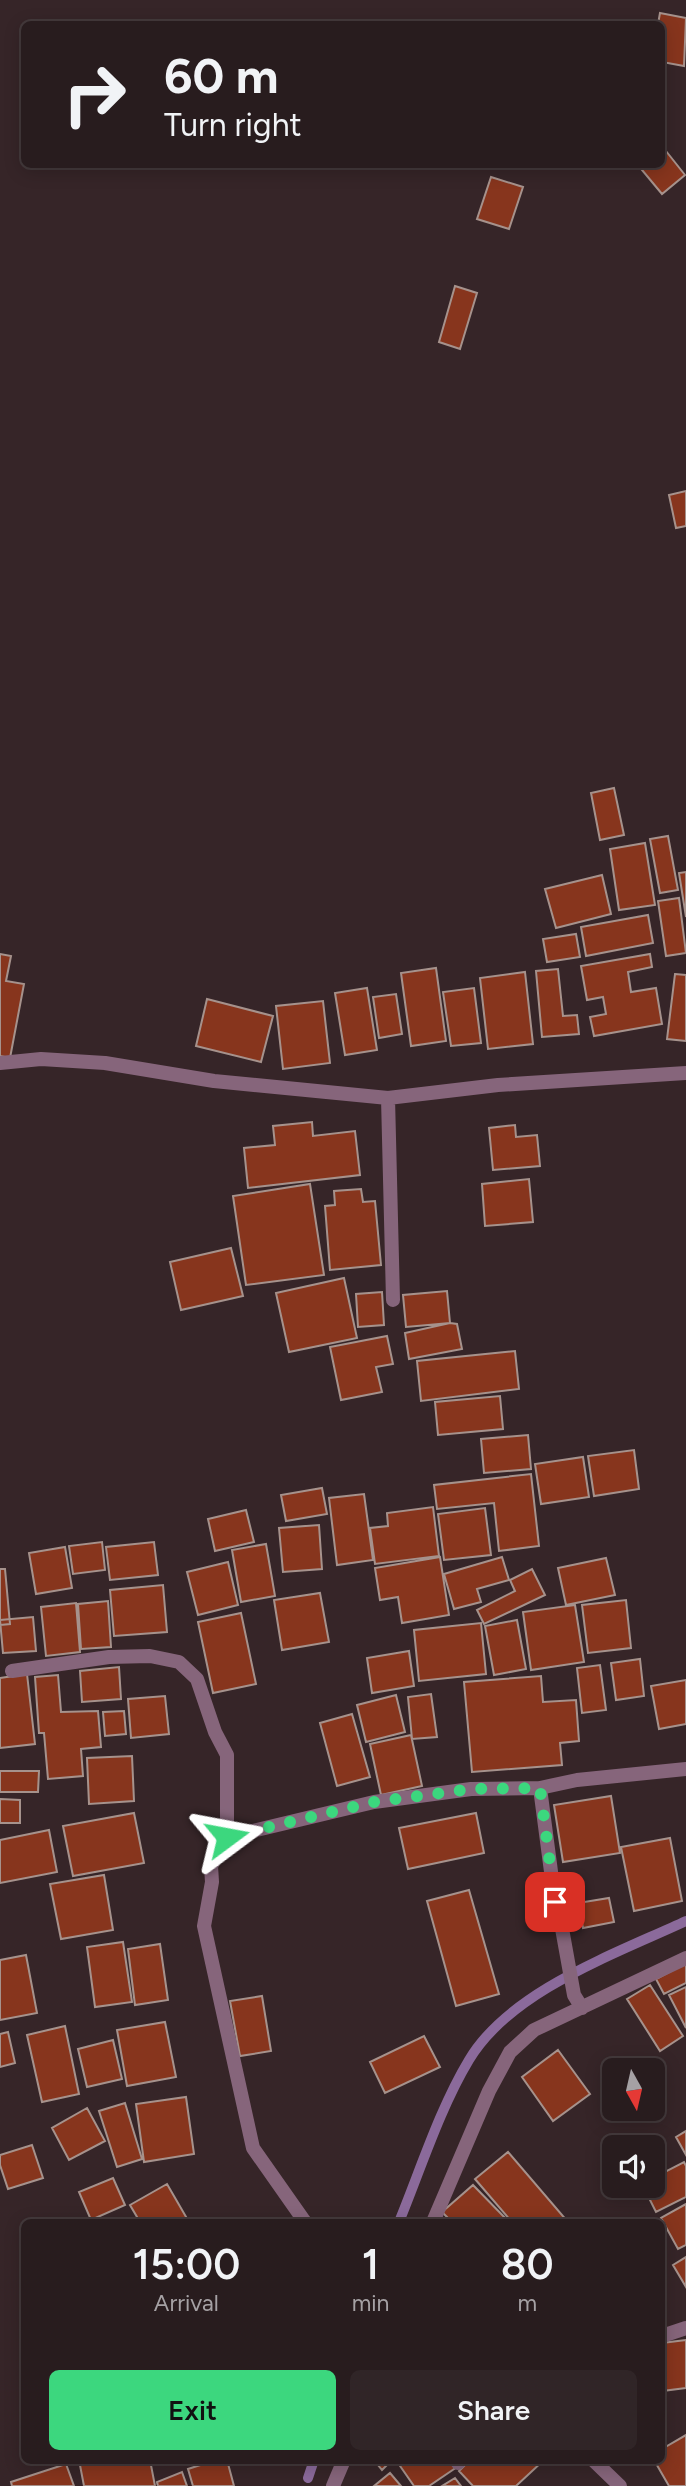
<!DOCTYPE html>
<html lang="en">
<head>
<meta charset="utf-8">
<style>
  :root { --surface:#281c1e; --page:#302527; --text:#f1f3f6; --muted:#a5a1a4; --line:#443a3c; --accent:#3cd77e }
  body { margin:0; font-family:Figtree,sans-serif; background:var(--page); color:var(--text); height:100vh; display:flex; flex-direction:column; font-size:26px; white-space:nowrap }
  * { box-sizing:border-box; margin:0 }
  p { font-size:23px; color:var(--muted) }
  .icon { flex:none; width:38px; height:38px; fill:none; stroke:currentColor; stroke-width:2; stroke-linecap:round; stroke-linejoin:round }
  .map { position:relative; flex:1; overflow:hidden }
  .side { position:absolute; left:21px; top:2219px; width:644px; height:245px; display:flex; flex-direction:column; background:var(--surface); border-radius:10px; box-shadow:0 4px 18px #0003,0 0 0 2px var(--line) }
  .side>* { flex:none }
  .hud { position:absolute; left:21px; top:21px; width:644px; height:147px; border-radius:10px; box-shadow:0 4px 18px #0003,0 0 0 2px var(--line); background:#281c1e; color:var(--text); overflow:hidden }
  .needle { width:46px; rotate:172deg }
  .controls { position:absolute; left:602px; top:2058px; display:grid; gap:14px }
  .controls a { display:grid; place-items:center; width:63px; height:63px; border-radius:10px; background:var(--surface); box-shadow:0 4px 18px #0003,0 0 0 2px var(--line); font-size:35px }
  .pin { position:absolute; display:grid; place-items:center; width:60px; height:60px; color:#fff; margin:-30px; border-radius:14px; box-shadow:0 4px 10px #0006 }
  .me { position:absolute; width:77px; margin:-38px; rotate:77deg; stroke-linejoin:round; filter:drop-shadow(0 0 5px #0008) }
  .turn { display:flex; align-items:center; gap:24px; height:147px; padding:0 28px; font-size:32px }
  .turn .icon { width:91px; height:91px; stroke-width:2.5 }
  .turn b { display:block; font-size:49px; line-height:60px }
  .eta { display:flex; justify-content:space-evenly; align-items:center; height:119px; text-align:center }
  .eta b { font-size:42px; font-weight:600; line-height:49px }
  .button { display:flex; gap:14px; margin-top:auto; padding:14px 28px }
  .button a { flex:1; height:80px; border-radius:10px; background:var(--accent); color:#111; font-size:28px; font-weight:600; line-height:80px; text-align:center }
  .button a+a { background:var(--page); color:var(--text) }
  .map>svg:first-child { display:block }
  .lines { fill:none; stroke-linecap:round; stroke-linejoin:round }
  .stream { stroke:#8b6a9b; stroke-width:10 }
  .building { fill:#87351d; stroke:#a6928c; stroke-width:2 }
  .minor { stroke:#86657b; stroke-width:14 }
  .route { stroke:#3cd77e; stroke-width:12; stroke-dasharray:0 21.6 }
</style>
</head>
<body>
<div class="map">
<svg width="686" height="2486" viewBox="0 0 686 2486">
  <rect width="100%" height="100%" fill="#362528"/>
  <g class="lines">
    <path class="stream" d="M399 2222C420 2171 440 2108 469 2060 510 1991 615 1954 686 1921
      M308 2478 314 2460"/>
  </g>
  <path class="building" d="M660 13 686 18 684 66 662 62V24H658Z
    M662 146 685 175 662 194 637 164H662Z
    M491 177 523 187 509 229 477 219Z
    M455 286 477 293 460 349 439 342Z
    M686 491V526L676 528 669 495Z
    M614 788 624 835 600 840 591 793Z
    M668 836 678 890 660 893 650 839Z
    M645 843 655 905 619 910 610 849Z
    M686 872V917L679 873Z
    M602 875 611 914 556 928 545 889Z
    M679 898 686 953 666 956 658 901Z
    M648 915 653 943 586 956 581 927Z
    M576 934 580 957 547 962 543 939Z
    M0 954 11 956 6 981 24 984 10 1058 0 1056Z
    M650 954 652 967 628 972 631 992 656 988 662 1024 594 1036 590 1017 606 1014 603 997 587 1000 581 966Z
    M436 968 446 1041 411 1046 401 973Z
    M558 969 563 1016 577 1015 579 1034 542 1037 536 971Z
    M525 972 533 1044 488 1049 480 978Z
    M675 974 686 975V1041L667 1039Z
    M367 988 377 1050 345 1055 335 993Z
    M474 988 481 1043 451 1046 443 992Z
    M396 994 402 1034 379 1038 373 997Z
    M207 999 273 1016 261 1062 196 1046Z
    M323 1001 330 1063 283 1069 276 1006Z
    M312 1122 313 1136 355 1131 360 1175 248 1188 244 1148 275 1145 273 1126Z
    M515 1125 516 1137 537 1135 540 1166 493 1170 489 1128Z
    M529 1179 533 1222 485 1226 482 1184Z
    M310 1184 324 1275 246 1285 233 1196Z
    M361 1189 363 1202 375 1201 381 1265 330 1270 325 1206 335 1205 334 1191Z
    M231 1248 243 1296 181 1310 170 1262Z
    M344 1278 357 1338 289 1352 276 1293Z
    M447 1291 450 1323 406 1327 403 1295Z
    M382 1292 384 1325 358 1327 356 1294Z
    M450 1323 457 1324 462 1349 409 1359 405 1333Z
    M387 1336 393 1364 376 1367 382 1392 341 1400 330 1347Z
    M515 1351 519 1389 421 1401 417 1361Z
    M500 1396 503 1429 438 1435 435 1402Z
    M528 1435 531 1469 484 1473 481 1439Z
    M634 1450 639 1489 594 1496 588 1456Z
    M583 1457 589 1497 541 1504 535 1464Z
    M531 1474 539 1546 499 1551 494 1503 437 1509 434 1485Z
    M322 1488 327 1514 286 1521 281 1495Z
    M364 1494 373 1560 337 1565 329 1498Z
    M433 1507 439 1556 375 1564 370 1528 388 1526 387 1513Z
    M485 1508 491 1555 444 1560 438 1514Z
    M246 1510 254 1542 215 1551 208 1519Z
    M319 1525 322 1569 283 1572 279 1528Z
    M102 1542 105 1570 73 1574 69 1546Z
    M154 1542 158 1575 110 1580 106 1547Z
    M266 1544 275 1596 241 1602 232 1550Z
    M65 1547 72 1588 36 1594 29 1553Z
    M440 1557 449 1615 402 1623 398 1597 380 1600 375 1568Z
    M502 1557 509 1580 477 1589 481 1602 454 1609 444 1574Z
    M606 1558 615 1595 566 1605 558 1568Z
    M228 1562 238 1605 198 1615 187 1572Z
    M0 1569H5L10 1624 0 1625Z
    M532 1569 545 1595 484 1624 477 1610 515 1591 510 1580Z
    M163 1585 167 1632 114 1636 110 1590Z
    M320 1593 329 1642 282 1650 274 1600Z
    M626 1600 631 1648 588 1653 582 1605Z
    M108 1601 111 1647 81 1649 78 1604Z
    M76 1603 80 1652 46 1656 41 1607Z
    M575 1605 584 1662 531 1670 523 1612Z
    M241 1613 256 1684 213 1693 198 1622Z
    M33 1617 36 1651 3 1653 0 1620Z
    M517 1620 526 1669 494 1675 485 1626Z
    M481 1623 486 1674 419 1681 414 1630Z
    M409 1651 414 1686 372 1693 367 1658Z
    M640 1659 644 1696 616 1700 611 1663Z
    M600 1665 606 1710 582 1713 577 1668Z
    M119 1667 121 1699 82 1702 80 1671Z
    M27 1674 35 1744 0 1748V1678Z
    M58 1675 61 1712 98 1711 101 1747 81 1749 83 1776 48 1779 44 1733H39L35 1677Z
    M541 1676 543 1702 576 1700 579 1741 560 1743 562 1765 472 1772 464 1682Z
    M686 1680V1724L659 1729 651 1686Z
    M431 1694 437 1737 412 1739 408 1697Z
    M396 1695 405 1732 366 1742 357 1705Z
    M165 1696 169 1734 131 1738 128 1699Z
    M124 1711 126 1734 105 1736 103 1712Z
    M352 1714 370 1777 337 1786 320 1723Z
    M411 1735 422 1786 381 1795 370 1744Z
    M132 1756 134 1801 89 1804 87 1758Z
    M0 1771H39L38 1792H0Z
    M611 1796 620 1853 563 1862 554 1805Z
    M0 1799 20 1800V1823H0Z
    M134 1813 144 1863 73 1876 63 1826Z
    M476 1813 484 1853 408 1869 399 1828Z
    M49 1830 57 1872 0 1883V1840Z
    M670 1838 682 1901 634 1911 621 1847Z
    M104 1875 113 1930 61 1939 50 1884Z
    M469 1890 499 1994 456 2006 427 1901Z
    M609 1898 614 1922 583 1928 578 1903Z
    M123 1942 132 2002 95 2007 87 1947Z
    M160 1944 168 2000 135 2005 128 1949Z
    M26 1955 37 2013 0 2020V1960Z
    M686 1963V1983L664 1994 656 1979Z
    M650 1985 683 2036 660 2051 627 1999Z
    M686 1987V2028L669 1995Z
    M262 1996 271 2051 240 2056 230 2001Z
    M165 2022 176 2077 127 2086 117 2030Z
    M65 2026 79 2094 42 2102 27 2035Z
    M8 2032 15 2063 0 2067V2034Z
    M424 2036 440 2067 385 2093 370 2062Z
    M113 2040 122 2079 87 2087 78 2049Z
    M558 2050 590 2094 553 2121 522 2077Z
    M186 2097 194 2154 144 2162 136 2104Z
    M125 2103 142 2159 117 2167 99 2111Z
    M87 2108 105 2141 69 2160 52 2128Z
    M686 2131V2155L676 2137Z
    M32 2145 43 2178 8 2189 0 2165V2155Z
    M508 2152 568 2222H512L475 2179Z
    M684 2162 686 2166V2197L656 2212 643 2186H653V2178Z
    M113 2178 125 2205 91 2220 79 2192Z
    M167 2184 189 2222H140L130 2205Z
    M473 2185 509 2222H452L442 2212Z
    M686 2204V2245L678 2249 661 2218Z
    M686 2257V2287L673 2265Z
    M686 2340V2388L662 2391V2343Z
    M686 2435V2486H669L654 2460H662V2449Z
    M79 2460H150L155 2486H84Z
    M216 2460H227L234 2486H193L188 2469Z
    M374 2460H392L382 2470Z
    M402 2460H452L457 2467 429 2486H414L398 2463Z
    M470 2460H544L516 2486H473L459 2471Z
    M66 2464 74 2486H12L11 2482Z
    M182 2472 187 2486H158L157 2482Z
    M390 2473 401 2486H374Z
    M455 2478 461 2486H442Z"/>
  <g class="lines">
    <path class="minor" d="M0 1063 41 1059 105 1063 214 1081 388 1098 498 1085 686 1073
      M388 1098 393 1300
      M12 1671 109 1657 150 1656 179 1662 197 1679 215 1732 227 1755V1837
      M540 1788 555 1902 561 1923 574 1995 582 2008
      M305 2222 253 2148 204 1926 212 1882 211 1866 227 1837 374 1802 471 1789 540 1788 577 1780 686 1769
      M433 2222 489 2091 510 2052 534 2030 686 1958
      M662 2336 686 2328
      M593 2460 620 2486
      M458 2463 461 2460
      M333 2486 344 2460"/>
  </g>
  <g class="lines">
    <path class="route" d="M227 1837 374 1802 471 1789 540 1788 555 1902"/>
  </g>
</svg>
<div class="controls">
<a><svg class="needle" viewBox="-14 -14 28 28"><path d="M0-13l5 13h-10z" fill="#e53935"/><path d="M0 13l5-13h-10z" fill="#a5a1a4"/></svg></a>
<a><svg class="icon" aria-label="sound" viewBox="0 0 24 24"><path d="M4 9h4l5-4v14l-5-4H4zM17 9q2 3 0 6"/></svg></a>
</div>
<div class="pin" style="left:555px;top:1902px;background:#d93025"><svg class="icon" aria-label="arrive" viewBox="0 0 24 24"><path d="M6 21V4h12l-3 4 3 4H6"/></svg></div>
<svg class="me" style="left:227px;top:1837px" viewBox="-20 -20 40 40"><path d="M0-17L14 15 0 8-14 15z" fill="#3cd77e" stroke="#fff" stroke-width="4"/></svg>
<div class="hud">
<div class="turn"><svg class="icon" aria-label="right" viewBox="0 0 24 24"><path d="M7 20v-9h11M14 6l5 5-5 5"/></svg><div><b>60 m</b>Turn right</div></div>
</div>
<section class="side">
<div class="eta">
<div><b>15:00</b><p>Arrival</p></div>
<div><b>1</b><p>min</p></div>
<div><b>80</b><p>m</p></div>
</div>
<div class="button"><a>Exit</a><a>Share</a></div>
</section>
</div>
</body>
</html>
